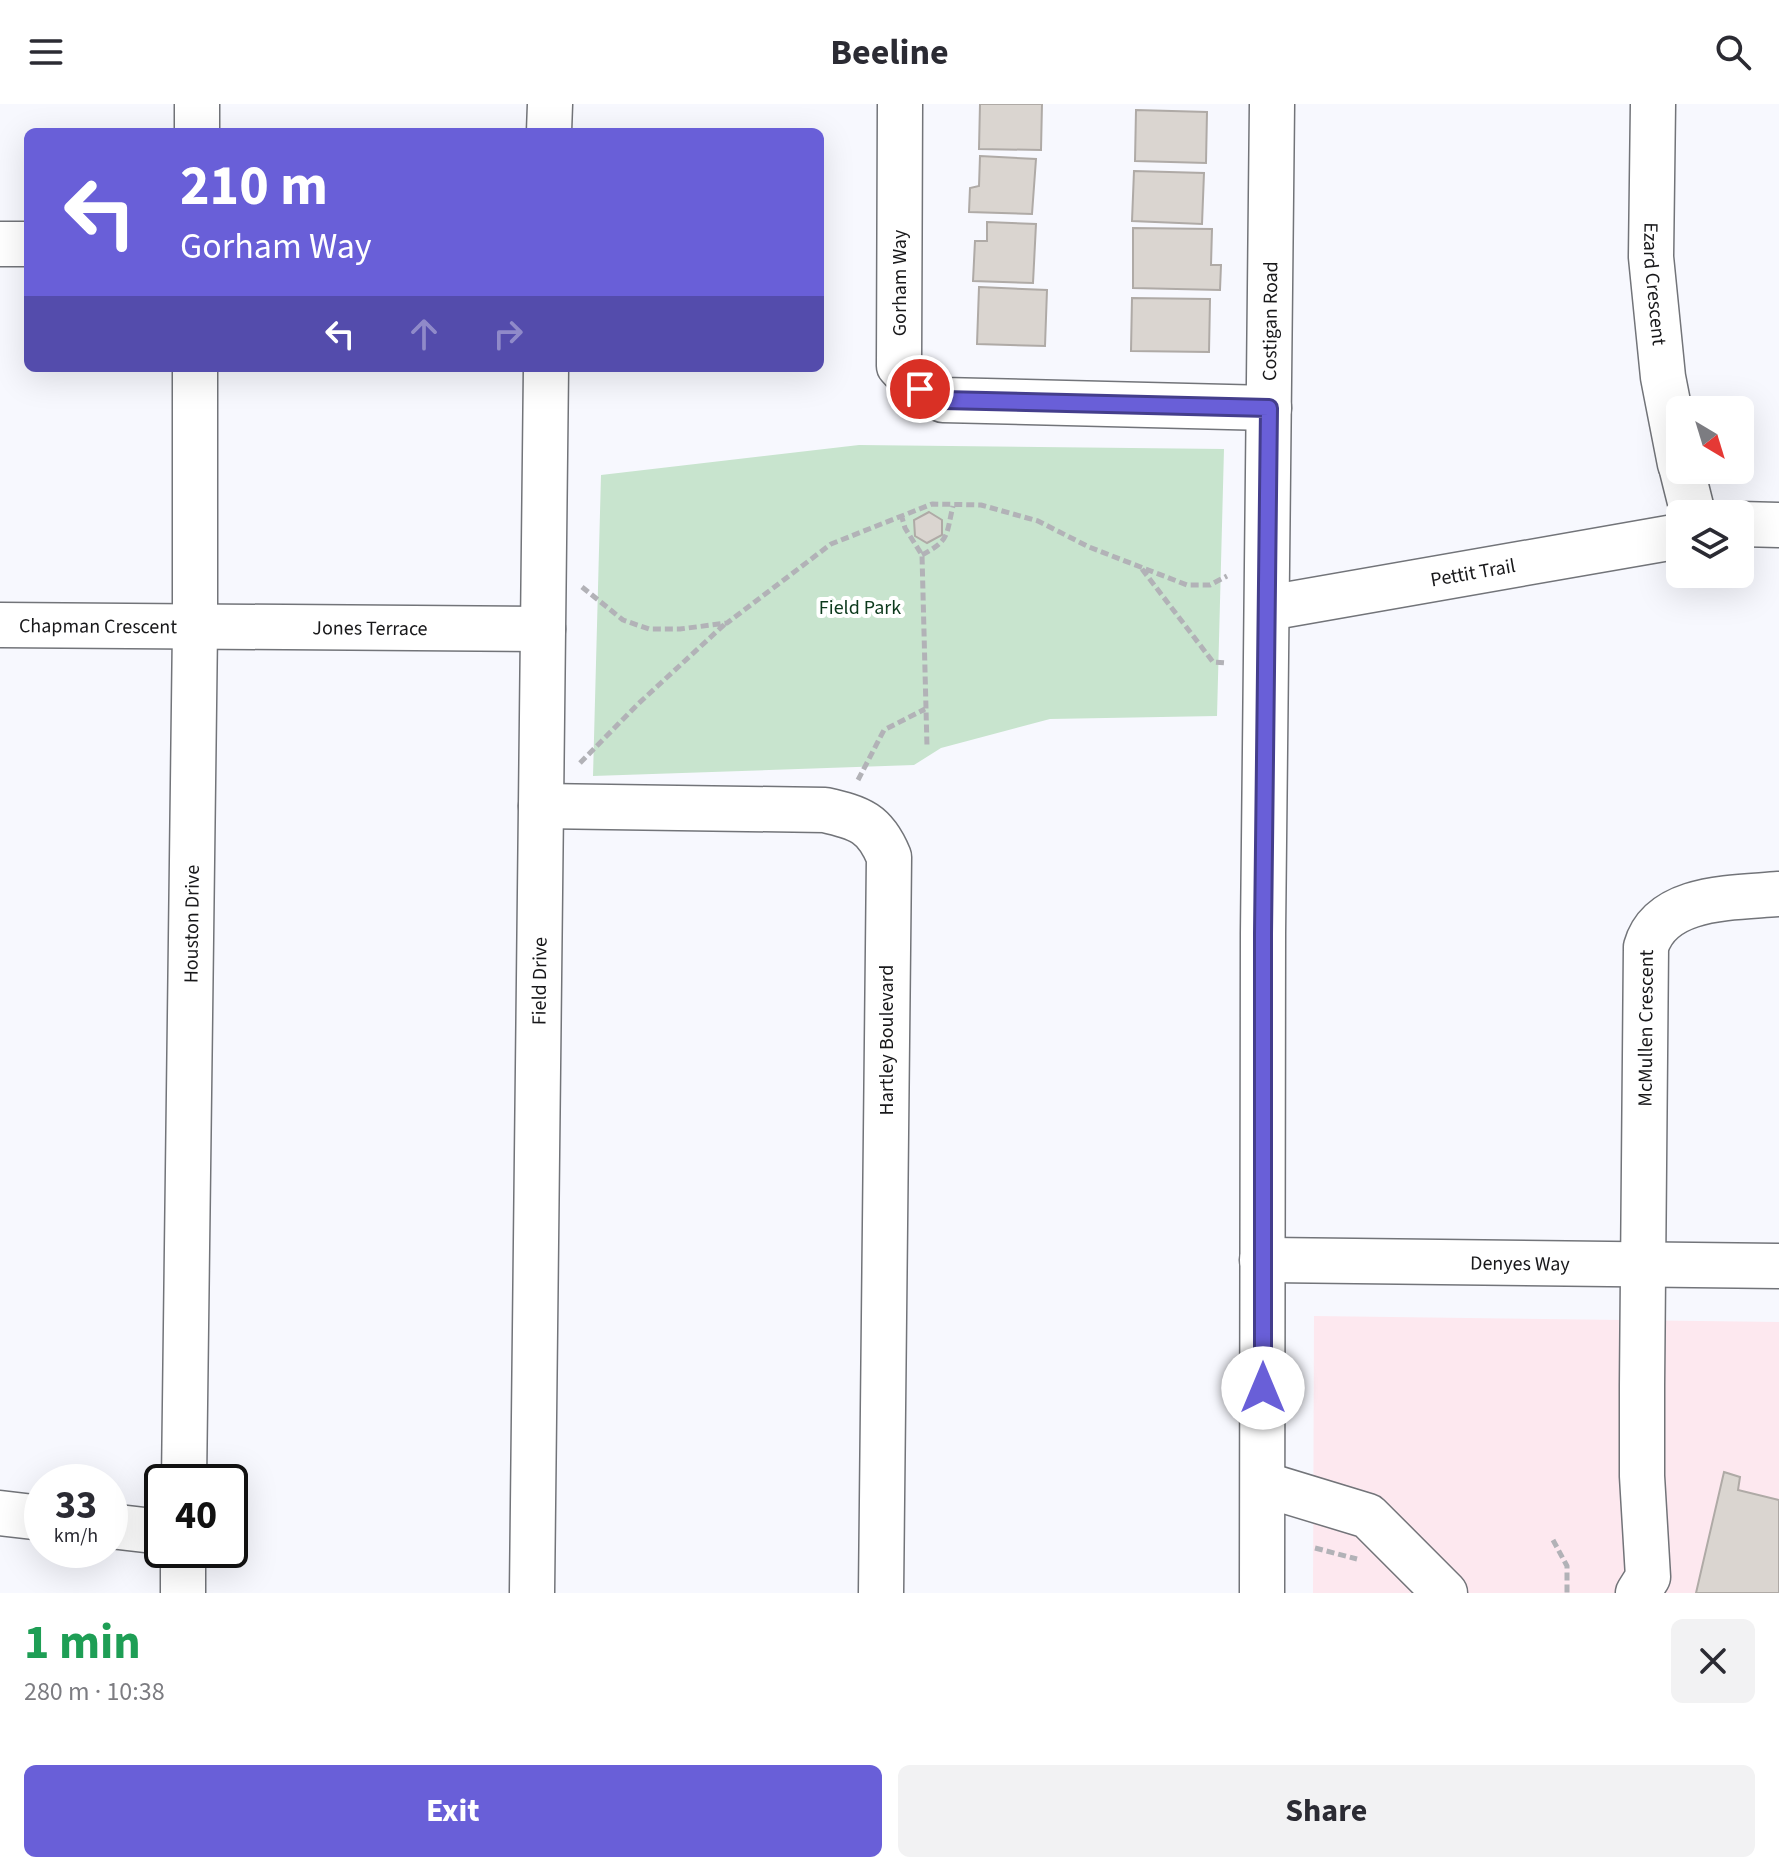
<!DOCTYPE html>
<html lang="en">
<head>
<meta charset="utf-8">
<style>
  :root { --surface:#fff; --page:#f2f2f3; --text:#2b2b33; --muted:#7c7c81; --accent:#695fd8 }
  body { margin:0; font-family:"Source Sans 3",sans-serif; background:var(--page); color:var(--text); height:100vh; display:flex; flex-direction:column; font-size:30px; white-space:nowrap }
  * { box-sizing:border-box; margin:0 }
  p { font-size:26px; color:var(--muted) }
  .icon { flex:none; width:44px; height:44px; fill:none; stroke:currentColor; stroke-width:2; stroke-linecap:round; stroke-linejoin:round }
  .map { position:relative; height:1489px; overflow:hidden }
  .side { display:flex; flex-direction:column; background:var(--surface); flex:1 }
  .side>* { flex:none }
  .guide { position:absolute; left:24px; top:24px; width:800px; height:244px; border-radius:12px; box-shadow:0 8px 32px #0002; background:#695fd8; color:#fff; overflow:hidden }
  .needle { width:52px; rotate:142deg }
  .controls { position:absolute; left:1666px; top:292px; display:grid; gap:16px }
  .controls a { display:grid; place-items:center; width:88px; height:88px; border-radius:12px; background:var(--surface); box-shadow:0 8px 32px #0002; font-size:40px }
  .speed { position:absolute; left:24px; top:1360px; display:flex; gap:16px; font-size:40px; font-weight:700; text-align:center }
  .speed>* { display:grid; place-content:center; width:104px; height:104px; border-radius:50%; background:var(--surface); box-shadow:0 8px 32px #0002; line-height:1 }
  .speed small { font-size:20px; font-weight:400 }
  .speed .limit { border:4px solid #111; border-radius:12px; background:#fff; color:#111 }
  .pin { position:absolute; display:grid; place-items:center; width:68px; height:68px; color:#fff; margin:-34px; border:4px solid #fff; border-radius:50%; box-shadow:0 2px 8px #0007 }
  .me { position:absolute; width:88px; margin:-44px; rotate:0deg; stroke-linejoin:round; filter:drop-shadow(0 0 6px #0008) }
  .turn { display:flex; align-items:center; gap:28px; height:168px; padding:0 24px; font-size:36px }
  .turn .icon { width:104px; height:104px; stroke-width:2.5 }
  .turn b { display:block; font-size:56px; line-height:68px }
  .lanes { display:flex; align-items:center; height:76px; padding:0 24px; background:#0003; justify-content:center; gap:40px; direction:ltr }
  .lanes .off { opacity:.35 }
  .round { display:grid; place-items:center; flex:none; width:84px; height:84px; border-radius:12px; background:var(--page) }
  .head { display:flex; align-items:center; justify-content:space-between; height:136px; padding:0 24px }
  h1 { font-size:48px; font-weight:700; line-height:60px; color:#1e9e55 }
  .action { display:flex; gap:16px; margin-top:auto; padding:16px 24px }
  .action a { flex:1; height:92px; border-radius:12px; background:var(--accent); color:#fff; font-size:32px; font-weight:700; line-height:92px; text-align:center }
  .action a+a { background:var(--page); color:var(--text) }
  header { display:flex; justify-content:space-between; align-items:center; height:104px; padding:0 24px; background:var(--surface); font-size:36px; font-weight:700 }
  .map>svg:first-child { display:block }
  .education { fill:#fde8ef }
  .green { fill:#c8e4ce }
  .building { fill:#dad5d0; stroke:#afaaa6; stroke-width:2 }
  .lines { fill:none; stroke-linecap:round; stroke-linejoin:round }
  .minor-casing { stroke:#727479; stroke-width:47 }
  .path { stroke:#b2b2b7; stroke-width:5; stroke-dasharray:8 4; stroke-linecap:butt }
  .minor { stroke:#fff; stroke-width:44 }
  .route-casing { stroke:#443e8c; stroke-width:20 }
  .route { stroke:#695fd8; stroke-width:14 }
  .labels { text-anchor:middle; stroke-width:8; stroke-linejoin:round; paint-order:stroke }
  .street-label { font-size:20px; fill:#18181a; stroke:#fff }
  .park-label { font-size:20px; fill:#0c391c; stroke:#fff }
</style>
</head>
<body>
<header><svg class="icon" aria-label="menu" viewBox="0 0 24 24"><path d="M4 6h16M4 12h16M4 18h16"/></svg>Beeline<svg class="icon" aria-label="search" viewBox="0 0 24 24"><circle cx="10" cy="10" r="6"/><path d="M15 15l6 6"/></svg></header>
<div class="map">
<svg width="1779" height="1489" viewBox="0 0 1779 1489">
  <rect width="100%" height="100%" fill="#f7f8fe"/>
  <path class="education" d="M1314 1212 1779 1218V1489H1313Z"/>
  <path class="green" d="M859 341 1224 345 1217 612 1050 615 941 644 914 661 593 672 601 371Z"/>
  <path class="building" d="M980 0H1042L1041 46 979 45Z
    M1136 6 1207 8 1206 59 1135 57Z
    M980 52 1036 55 1032 110 969 108 970 84 979 82Z
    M1134 67 1204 69 1202 120 1132 117Z
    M987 118 1036 120 1033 179 973 177 975 137H987Z
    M1133 124 1212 125 1211 161H1221L1220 186 1133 184Z
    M979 183 1047 186 1045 242 977 240Z
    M1132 194 1210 195 1209 248 1131 247Z
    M929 408 942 416V431L927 439 915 432 914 416Z
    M1724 1368 1740 1373 1738 1386 1779 1396V1489H1696Z"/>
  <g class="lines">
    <g class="minor-casing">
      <g id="minor">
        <path d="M900 0 899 262 920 285 943 296 1269 304"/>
        <path id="s1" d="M1653 0 1651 153 1663 273 1680 360"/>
        <path d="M197 28V0"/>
        <path d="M549 28 550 0"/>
        <path d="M0 140H28"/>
        <path d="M1682 366 1693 410"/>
        <path d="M1740 420 1779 421"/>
        <path id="s2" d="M1268 504 1680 432"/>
        <path id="s3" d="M0 521 543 525"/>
        <path d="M541 702 825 706C860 714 875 719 889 753L881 1489"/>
        <path id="s4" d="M1262 1156 1779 1162"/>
        <path id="s5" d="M184 1378 195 524V264"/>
        <path d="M1263 1380 1368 1412 1445 1489"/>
        <path d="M0 1409 42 1414"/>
        <path d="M110 1422 162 1428"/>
        <path d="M183 1489V1446"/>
        <path id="s6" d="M532 1489 546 264"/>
        <path id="s7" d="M1262 1489 1263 830 1272 0"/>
        <path id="s8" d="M1638 1489 1648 1473 1642 1372V1281L1646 843C1661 791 1734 794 1779 790"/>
      </g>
    </g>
    <path class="path" d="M901 410 905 424 922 451 927 643
      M922 451C950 436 946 431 953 402
      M1142 465 1213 558 1226 559
      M582 483 623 516 649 525H680L727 519 831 440 932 400 981 401 1038 417 1089 443 1187 481H1210L1227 472
      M580 659 638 600 726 519
      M858 676 884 626 925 605
      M1553 1436 1567 1462V1489
      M1315 1444 1357 1455"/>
    <use href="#minor" class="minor"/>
  </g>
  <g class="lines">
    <g class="route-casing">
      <path id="route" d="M920 285 943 296 1269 304 1263 830V1284"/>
    </g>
    <use href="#route" class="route"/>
  </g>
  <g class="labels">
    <g class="street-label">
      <text transform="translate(899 179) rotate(-90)" y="7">Gorham Way</text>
      <text dy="7" stroke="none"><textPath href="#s1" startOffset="180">Ezard Crescent</textPath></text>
      <text dy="7" stroke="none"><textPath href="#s7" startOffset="1272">Costigan Road</textPath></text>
      <text dy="7" stroke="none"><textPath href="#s2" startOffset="208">Pettit Trail</textPath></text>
      <text dy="7" stroke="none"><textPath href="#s3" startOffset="98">Chapman Crescent</textPath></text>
      <text dy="7" stroke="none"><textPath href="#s3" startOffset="370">Jones Terrace</textPath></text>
      <text dy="7" stroke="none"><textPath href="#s5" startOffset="558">Houston Drive</textPath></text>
      <text dy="7" stroke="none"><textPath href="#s6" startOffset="612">Field Drive</textPath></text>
      <text dy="7" stroke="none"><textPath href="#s8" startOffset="568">McMullen Crescent</textPath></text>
      <text transform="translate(886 936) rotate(-90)" y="7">Hartley Boulevard</text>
      <text dy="7" stroke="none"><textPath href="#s4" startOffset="258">Denyes Way</textPath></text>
    </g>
    <g class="park-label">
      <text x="860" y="510">Field Park</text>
    </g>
  </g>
</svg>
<div class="controls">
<a><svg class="needle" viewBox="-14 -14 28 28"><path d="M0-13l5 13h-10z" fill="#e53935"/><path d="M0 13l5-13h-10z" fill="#7c7c81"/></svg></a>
<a><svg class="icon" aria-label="layers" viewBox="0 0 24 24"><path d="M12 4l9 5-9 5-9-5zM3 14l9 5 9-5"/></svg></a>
</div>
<div class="speed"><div>33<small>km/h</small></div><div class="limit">40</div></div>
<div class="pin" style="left:920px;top:285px;background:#d93025"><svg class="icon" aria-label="arrive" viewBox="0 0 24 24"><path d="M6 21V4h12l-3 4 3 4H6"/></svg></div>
<svg class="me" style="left:1263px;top:1284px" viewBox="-20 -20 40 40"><circle r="19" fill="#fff"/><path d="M0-13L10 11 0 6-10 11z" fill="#695fd8"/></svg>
<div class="guide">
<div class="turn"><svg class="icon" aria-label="left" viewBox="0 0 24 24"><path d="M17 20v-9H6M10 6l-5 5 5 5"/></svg><div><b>210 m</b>Gorham Way</div></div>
<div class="lanes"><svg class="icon" aria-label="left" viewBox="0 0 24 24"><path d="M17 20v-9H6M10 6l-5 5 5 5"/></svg><svg class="icon off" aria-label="ahead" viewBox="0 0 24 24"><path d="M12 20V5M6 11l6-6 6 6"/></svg><svg class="icon off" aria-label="right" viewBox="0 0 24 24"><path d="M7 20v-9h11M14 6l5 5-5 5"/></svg></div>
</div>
</div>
<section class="side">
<div class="head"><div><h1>1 min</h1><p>280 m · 10:38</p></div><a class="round"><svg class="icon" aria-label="close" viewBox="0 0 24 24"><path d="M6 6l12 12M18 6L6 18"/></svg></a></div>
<div class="action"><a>Exit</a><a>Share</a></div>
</section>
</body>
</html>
